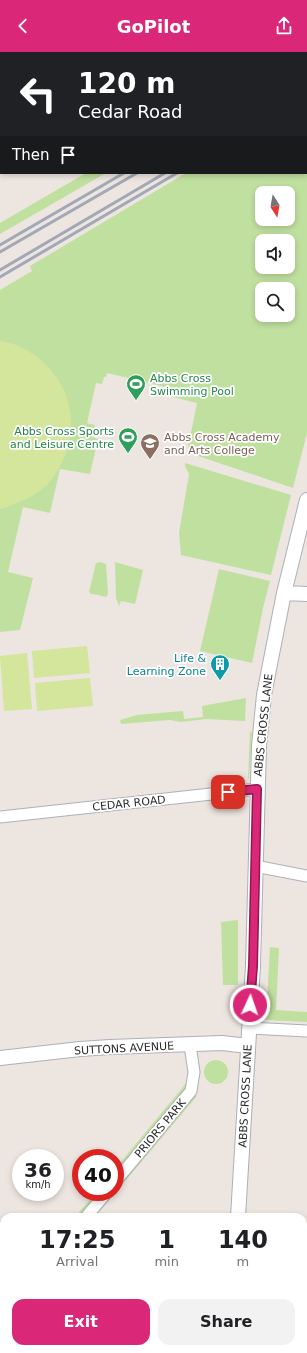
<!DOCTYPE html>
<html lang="en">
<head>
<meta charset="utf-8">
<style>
  :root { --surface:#fff; --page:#f2f2f2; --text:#202124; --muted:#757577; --accent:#db2777 }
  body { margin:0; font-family:"DejaVu Sans",sans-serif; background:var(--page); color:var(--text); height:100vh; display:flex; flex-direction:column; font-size:15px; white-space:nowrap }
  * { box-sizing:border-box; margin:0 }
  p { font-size:13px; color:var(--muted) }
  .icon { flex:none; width:22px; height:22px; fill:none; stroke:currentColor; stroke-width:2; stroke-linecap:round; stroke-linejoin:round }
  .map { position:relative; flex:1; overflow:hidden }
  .side { position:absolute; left:0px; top:1161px; width:307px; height:140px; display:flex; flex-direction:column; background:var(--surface); border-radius:12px 12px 0 0; box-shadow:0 2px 6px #0003 }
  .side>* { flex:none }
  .top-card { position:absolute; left:0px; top:0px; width:307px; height:122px; box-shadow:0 2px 6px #0003; background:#202124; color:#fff; overflow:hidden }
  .needle { width:26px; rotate:169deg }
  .controls { position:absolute; left:255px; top:134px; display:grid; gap:8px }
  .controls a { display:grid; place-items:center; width:40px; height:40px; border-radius:8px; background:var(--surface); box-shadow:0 2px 6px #0003; font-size:20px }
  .speed { position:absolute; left:12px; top:1097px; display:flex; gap:8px; font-size:20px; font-weight:700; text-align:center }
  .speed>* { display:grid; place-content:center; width:52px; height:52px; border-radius:50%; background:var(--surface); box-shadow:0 2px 6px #0003; line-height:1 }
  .speed small { font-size:10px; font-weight:400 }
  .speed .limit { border:6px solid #d22; background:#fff; color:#111 }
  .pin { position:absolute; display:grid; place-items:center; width:34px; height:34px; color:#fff; margin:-17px; border-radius:8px; box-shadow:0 2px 6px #0006 }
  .me { position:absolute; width:44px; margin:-22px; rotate:3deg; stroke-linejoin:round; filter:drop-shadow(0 0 3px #0008) }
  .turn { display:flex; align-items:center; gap:14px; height:84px; padding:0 12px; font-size:18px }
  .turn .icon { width:52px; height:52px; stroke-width:2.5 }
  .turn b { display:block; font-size:28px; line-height:34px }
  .then { display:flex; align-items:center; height:38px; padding:0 12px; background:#0003; gap:8px; font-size:15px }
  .eta { display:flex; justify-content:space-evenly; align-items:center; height:68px; text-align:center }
  .eta b { font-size:24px; font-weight:700; line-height:28px }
  .action { display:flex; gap:8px; margin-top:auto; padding:8px 12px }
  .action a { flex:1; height:46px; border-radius:12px; background:var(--accent); color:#fff; font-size:16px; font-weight:700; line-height:46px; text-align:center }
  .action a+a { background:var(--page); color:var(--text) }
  header { display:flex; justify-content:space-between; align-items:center; height:52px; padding:0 12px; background:var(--accent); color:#fff; font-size:18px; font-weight:700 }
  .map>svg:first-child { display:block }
  .green { fill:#c0e0a0; fill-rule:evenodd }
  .pitch { fill:#d3e69c }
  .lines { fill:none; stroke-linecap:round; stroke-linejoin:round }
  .minor-casing { stroke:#acb0b8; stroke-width:13 }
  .tertiary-casing { stroke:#acb0b8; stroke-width:16 }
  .minor { stroke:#fff; stroke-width:11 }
  .tertiary { stroke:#fff; stroke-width:14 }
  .rail { stroke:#a2a8b5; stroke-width:3 }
  .route-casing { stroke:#8e194d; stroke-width:10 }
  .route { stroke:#db2777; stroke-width:7 }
  .labels { text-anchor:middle; stroke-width:3.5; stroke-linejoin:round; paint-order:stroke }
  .leisure-label { font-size:11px; fill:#27864d; stroke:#fff; text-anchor:start }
  .education-label { font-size:11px; fill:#785e54; stroke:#fff; text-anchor:start }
  .culture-label { font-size:11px; fill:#0d838f; stroke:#fff; text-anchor:end }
  .street-label { font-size:11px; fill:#2c2c2c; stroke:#fff }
</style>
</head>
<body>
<header><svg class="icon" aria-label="back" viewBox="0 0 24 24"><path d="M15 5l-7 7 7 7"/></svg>GoPilot<svg class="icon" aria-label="share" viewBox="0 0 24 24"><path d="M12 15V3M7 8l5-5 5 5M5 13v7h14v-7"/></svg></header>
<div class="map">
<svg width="307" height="1301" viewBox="0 0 307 1301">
  <rect width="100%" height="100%" fill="#ede5e0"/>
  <path class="green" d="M307 49V381L293 436 198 404 188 395 197 351 169 344 170 336 107 321 106 325H104L102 332 96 331 87 371 95 373 92 385 98 387 90 422 60 417 50 461 23 455 8 520 33 526 20 578 0 580V238L32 219 30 214 186 121H306ZM262 141H288V167H262ZM262 189H288V215H262ZM262 237H288V263H262Z
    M86 121H106L0 182V171Z
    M185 411 291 443 271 523 181 503 179 481 189 422 185 414Z
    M100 510 106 512 108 542 106 545 98 543 91 542 89 540 96 511Z
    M115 510 143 518 135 552 121 549 119 554 116 546Z
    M219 517 270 529 263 556 252 611 200 599Z
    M246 646 245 669 206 667 181 670 170 668 121 672 120 668 137 663 183 659 184 667 203 665 202 654Z
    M250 679 252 681 249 727 248 726Z
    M238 868V933H223L221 870Z
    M270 895 279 896 276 958 307 960V970L266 968Z
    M204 1020a12 12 0 1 1 24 0a12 12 0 1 1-24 0Z
    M187 1022 188 1034 181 1045 115 1122V1117L183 1035 187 1029Z
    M195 1042 197 1044 95 1165H93L113 1140H115V1138Z
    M96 1140H100L79 1165H75Z"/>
  <path class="pitch" d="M0 289C38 294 71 331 71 370 72 389 64 411 52 427 40 443 19 451 0 457Z
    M87 594 90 621 34 626 32 599Z
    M27 601 32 657 4 659 0 604Z
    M90 626 93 654 37 659 35 631Z"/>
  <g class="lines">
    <g class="minor-casing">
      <path id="minor" d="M29 1V0
        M115 1 117 0
        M0 67H1
        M0 765 257 737
        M255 814 307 824
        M249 976 307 979
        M115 1130 191 1039 194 1020 190 993
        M86 1165 107 1140
        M304 1264 307 1209"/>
    </g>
    <g class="tertiary-casing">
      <path id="tertiary" d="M284 541 307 542
        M0 1006 80 997 110 995 222 991 248 994
        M238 1165 253 914 259 694 264 643 272 602 284 541 307 448
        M235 1301V1297"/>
    </g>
    <use href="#minor" class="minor"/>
    <use href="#tertiary" class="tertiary"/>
    <path class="rail" d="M306 16H307
      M306 23H307
      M306 38 307 37
      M306 45 307 44
      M0 193 124 121
      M0 200 137 121
      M0 218 165 121
      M0 225 177 121"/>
  </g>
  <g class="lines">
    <g class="route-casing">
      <path id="route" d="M228 740 257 737 253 914 250 953"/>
    </g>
    <use href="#route" class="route"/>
  </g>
  <defs>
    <g id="stadium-pin" transform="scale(1)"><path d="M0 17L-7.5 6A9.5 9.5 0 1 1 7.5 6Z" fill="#2e9e5b" stroke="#fff"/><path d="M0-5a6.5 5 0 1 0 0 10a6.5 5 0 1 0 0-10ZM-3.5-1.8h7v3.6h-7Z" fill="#fff"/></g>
    <g id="school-pin" transform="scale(1)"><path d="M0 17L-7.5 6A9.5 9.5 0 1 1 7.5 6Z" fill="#8d6e63" stroke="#fff"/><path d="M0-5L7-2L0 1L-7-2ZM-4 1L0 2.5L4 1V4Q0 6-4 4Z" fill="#fff"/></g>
    <g id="building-pin" transform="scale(1)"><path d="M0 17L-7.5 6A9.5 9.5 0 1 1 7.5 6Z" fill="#0f9aa8" stroke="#fff"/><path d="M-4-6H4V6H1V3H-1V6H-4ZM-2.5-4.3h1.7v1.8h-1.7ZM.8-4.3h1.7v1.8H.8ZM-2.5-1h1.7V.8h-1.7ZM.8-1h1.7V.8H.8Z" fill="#fff"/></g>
  </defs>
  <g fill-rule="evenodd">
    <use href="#stadium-pin" x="136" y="332"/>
    <use href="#stadium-pin" x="128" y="385"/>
    <use href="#school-pin" x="150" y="391"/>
    <use href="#building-pin" x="220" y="612"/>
  </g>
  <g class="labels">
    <g class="leisure-label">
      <text x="150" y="330">Abbs Cross<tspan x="150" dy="13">Swimming Pool</tspan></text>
      <text x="114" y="383" text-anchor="end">Abbs Cross Sports<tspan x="114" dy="13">and Leisure Centre</tspan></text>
    </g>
    <g class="education-label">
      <text x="164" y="389">Abbs Cross Academy<tspan x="164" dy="13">and Arts College</tspan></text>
    </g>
    <g class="culture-label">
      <text x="206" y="610">Life &amp;<tspan x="206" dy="13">Learning Zone</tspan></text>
    </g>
    <g class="street-label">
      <text transform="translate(263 673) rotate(-84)" y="4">ABBS CROSS LANE</text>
      <text transform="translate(129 751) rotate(-6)" y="4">CEDAR ROAD</text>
      <text transform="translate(124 996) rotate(-3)" y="4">SUTTONS AVENUE</text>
      <text transform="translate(245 1044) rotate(-87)" y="4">ABBS CROSS LANE</text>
      <text transform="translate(160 1076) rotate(-50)" y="4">PRIORS PARK</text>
    </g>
  </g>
</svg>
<div class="controls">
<a><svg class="needle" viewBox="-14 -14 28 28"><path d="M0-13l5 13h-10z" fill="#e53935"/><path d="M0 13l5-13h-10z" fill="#757577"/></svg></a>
<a><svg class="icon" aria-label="sound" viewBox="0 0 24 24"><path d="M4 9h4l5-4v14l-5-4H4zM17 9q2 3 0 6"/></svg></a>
<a><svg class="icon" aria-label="search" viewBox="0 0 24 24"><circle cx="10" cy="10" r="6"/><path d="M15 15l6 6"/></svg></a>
</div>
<div class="speed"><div>36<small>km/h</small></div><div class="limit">40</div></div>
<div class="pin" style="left:228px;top:740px;background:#d93025"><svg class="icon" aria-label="arrive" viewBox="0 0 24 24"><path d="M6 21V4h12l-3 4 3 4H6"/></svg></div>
<svg class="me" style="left:250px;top:953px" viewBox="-20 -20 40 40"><circle r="17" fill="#db2777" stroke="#fff" stroke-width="3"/><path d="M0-11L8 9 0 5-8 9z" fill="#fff"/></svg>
<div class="top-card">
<div class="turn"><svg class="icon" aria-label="left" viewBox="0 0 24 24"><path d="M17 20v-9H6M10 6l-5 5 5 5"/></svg><div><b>120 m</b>Cedar Road</div></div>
<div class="then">Then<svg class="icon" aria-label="arrive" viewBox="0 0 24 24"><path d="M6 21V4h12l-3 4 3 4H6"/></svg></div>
</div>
<section class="side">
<div class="eta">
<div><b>17:25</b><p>Arrival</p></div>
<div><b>1</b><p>min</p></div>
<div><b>140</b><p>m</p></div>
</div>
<div class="action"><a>Exit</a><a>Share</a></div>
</section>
</div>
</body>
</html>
